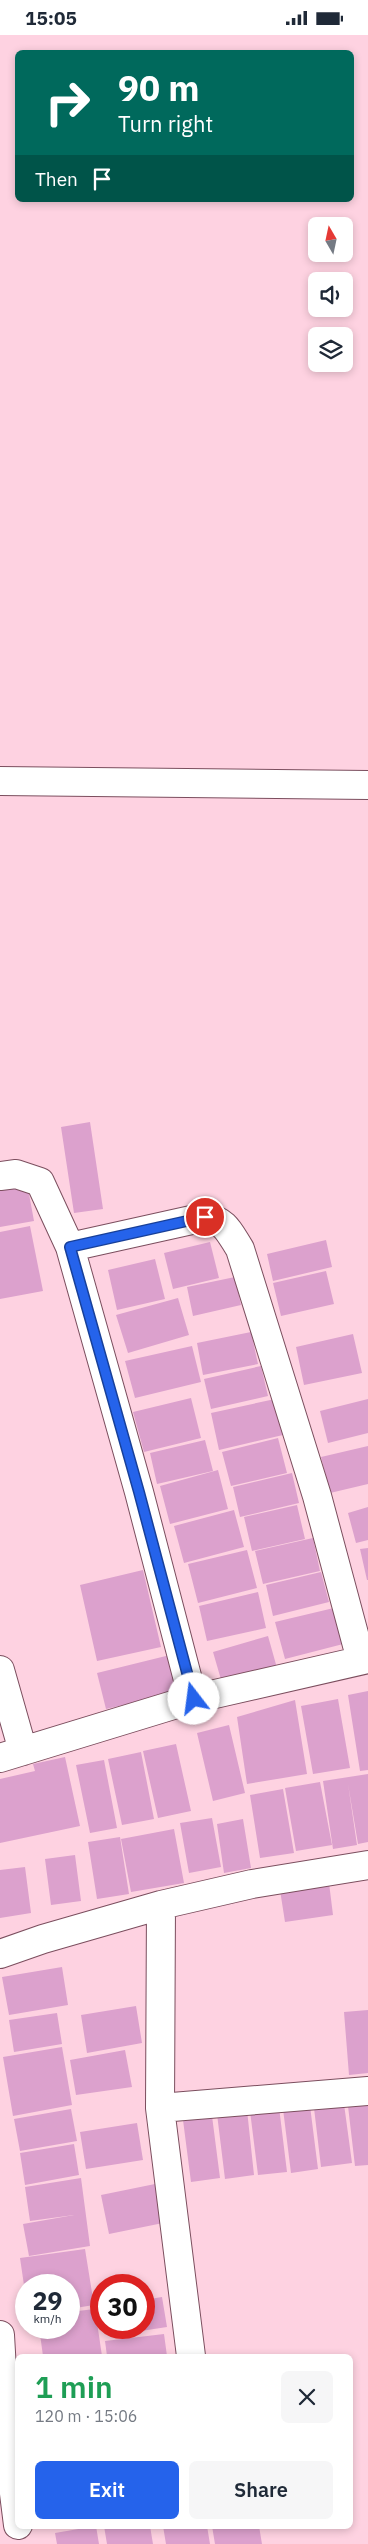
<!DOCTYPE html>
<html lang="en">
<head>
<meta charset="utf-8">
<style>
  :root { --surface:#fff; --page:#f6f6f7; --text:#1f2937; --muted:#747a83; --accent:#2563eb }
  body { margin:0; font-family:"IBM Plex Sans",sans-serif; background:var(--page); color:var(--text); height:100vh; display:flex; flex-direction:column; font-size:19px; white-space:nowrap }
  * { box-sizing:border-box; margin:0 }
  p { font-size:16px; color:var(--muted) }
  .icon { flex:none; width:28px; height:28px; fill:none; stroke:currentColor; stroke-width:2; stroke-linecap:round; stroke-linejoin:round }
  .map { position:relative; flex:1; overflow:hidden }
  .side { position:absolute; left:15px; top:2319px; width:338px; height:175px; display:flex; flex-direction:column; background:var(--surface); border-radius:8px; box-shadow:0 2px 8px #0003 }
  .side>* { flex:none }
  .banner { position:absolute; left:15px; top:15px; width:339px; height:152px; border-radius:8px; box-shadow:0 2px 8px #0003; background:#00695c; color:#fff; overflow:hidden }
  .needle { width:32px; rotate:351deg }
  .tools { position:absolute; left:308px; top:182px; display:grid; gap:10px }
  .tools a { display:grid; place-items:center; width:45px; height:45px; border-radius:8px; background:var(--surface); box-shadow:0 2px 8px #0003; font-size:25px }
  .speed { position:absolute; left:15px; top:2239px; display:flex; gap:10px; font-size:25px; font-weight:700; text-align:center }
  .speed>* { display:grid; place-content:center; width:65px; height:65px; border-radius:50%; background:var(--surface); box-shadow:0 2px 8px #0003; line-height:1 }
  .speed small { font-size:12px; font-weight:400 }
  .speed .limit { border:8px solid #d22; background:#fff; color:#111 }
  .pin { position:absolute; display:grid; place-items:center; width:42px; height:42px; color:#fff; margin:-21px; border:2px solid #fff; border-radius:50%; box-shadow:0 1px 5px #0007 }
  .me { position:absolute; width:55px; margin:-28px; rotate:345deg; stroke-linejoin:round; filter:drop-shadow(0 0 4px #0008) }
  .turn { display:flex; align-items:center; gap:18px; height:105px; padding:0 20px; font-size:22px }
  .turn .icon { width:65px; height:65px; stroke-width:2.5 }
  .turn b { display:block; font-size:35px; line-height:42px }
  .then { display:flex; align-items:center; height:48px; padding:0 20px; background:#0003; gap:10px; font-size:19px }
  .round { display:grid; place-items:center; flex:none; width:52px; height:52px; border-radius:8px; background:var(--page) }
  .overview { display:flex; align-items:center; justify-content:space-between; height:85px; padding:0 20px }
  h1 { font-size:30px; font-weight:600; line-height:38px; color:#1e9e55 }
  .cta { display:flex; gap:10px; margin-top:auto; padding:10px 20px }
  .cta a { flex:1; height:58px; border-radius:8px; background:var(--accent); color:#fff; font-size:20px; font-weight:600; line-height:58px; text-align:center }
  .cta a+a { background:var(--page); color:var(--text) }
  .status { display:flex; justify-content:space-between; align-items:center; height:35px; padding:0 25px; background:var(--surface); direction:ltr }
  .status svg { height:14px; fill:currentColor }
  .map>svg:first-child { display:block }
  .building { fill:#dca1cd }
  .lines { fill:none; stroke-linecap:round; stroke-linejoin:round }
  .minor-casing { stroke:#7b4e5e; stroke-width:30 }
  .minor { stroke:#fff; stroke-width:28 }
  .route-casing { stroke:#184099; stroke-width:12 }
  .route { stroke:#2563eb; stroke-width:9 }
</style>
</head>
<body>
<div class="status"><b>15:05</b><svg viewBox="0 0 49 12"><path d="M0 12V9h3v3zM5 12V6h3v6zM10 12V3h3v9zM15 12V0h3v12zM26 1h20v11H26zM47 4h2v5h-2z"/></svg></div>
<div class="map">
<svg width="368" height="2509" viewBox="0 0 368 2509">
  <rect width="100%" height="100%" fill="#fed2e1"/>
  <path class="building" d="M90 1087 103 1174 74 1178 61 1092Z
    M27 1148 34 1186 0 1192V1153Z
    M30 1191 43 1256 0 1264V1197Z
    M326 1205 332 1232 273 1246 267 1219Z
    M210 1207 219 1243 173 1254 164 1218Z
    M155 1224 165 1264 117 1275 108 1235Z
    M326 1236 334 1269 281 1281 273 1248Z
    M235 1242 241 1270 193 1281 187 1252Z
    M178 1263 189 1300 128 1318 116 1280Z
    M251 1297 258 1329 203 1340 197 1308Z
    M353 1299 362 1338 304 1350 296 1312Z
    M192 1311 201 1347 135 1363 125 1326Z
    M261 1331 268 1361 211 1374 204 1344Z
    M191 1363 201 1403 144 1417 133 1377Z
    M275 1364 283 1400 219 1415 211 1378Z
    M368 1364V1398L328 1408 320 1376Z
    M278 1403 287 1438 231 1451 222 1417Z
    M205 1405 213 1436 157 1449 150 1418Z
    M368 1411V1449L330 1458 321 1422Z
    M218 1435 228 1474 170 1489 160 1451Z
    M292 1438 299 1468 240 1482 233 1452Z
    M297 1470 305 1504 252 1516 244 1482Z
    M368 1472V1505L356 1508 348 1478Z
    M234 1475 244 1512 184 1528 174 1491Z
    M313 1503 320 1536 263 1549 255 1516Z
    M368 1513V1545H367L360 1514Z
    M247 1515 257 1553 198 1568 188 1529Z
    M143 1535 161 1612 97 1626 80 1550Z
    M321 1537 329 1567 273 1581 266 1550Z
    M258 1557 266 1593 207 1606 199 1571Z
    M338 1572 347 1608 285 1624 275 1587Z
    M268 1601 277 1633 222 1648 213 1617Z
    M170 1620 179 1657 106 1674 97 1638Z
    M368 1656V1735L360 1736 348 1660Z
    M338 1664 350 1733 313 1739 301 1671Z
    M295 1665 307 1739 247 1749 237 1682Z
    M229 1690 245 1758 213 1766 197 1698Z
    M176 1709 191 1776 158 1783 143 1716Z
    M141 1717 154 1784 122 1790 108 1724Z
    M65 1722 80 1791 0 1808V1744L35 1736 33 1729Z
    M104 1725 117 1793 90 1798 76 1730Z
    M368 1739V1807L358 1809 348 1749 357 1810 333 1814 323 1746Z
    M320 1747 332 1810 296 1816 285 1753Z
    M283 1754 294 1818 260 1823 250 1760Z
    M212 1783 221 1832 189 1838 180 1788Z
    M243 1784 251 1833 224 1838 217 1789Z
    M174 1794 184 1848 131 1857 121 1804Z
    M120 1802 129 1859 97 1864 88 1807Z
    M75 1820 81 1866 51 1870 45 1824Z
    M25 1832 31 1878 0 1883V1835Z
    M329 1848 333 1880 285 1887 280 1855Z
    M62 1932 68 1970 9 1980 2 1942Z
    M136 1971 142 2008 87 2018 81 1980Z
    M368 1975V2038L349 2040 344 1977Z
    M57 1978 62 2009 14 2017 9 1985Z
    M62 2012 72 2070 13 2081 3 2022Z
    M125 2015 132 2052 76 2060 70 2025Z
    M368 2068V2130L355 2131 348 2071Z
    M344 2069 352 2128 321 2132 314 2073Z
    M310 2071 318 2134 291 2138 283 2074Z
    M279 2072 287 2137 258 2140 250 2076Z
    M71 2074 77 2106 20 2116 14 2084Z
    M247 2075 254 2140 225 2144 217 2079Z
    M212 2081 220 2143 191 2147 183 2085Z
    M137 2088 143 2125 86 2134 80 2097Z
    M74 2109 79 2140 25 2150 20 2118Z
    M81 2143 90 2211 29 2221 23 2189 74 2180 30 2186 25 2152Z
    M155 2149 163 2188 109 2199 101 2160Z
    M85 2214 94 2270 69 2274V2250H26L25 2257 20 2223Z
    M162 2262 167 2292 108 2301 107 2292H144V2265Z
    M95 2274 102 2321H43L39 2292H69V2277Z
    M164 2299 167 2321H107L105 2306Z
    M96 2491 99 2509H57L55 2498Z
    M104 2491H150L153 2509H107Z
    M163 2491H207L210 2509H166Z
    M212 2491H259L262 2509H215Z"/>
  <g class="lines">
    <g class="minor-casing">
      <path id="minor" d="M0 746 368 750
        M0 1141 16 1139 40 1147 70 1212
        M0 1635 23 1716
        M193 1664 139 1457 70 1212 205 1182C226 1186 229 1197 240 1214L317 1461 361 1625
        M0 1723 193 1664 368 1624
        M161 1870 252 1849 368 1830
        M0 1919 43 1904 161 1870 160 2073 191 2321
        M160 2073 368 2056
        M0 2300 5 2387 18 2490"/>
    </g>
    <use href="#minor" class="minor"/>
  </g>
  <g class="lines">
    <g class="route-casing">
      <path id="route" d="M194 1664 139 1457 70 1212 205 1182"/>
    </g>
    <use href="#route" class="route"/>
  </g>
</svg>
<div class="tools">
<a><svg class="needle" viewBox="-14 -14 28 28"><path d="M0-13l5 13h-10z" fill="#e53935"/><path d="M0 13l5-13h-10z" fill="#747a83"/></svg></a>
<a><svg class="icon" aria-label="sound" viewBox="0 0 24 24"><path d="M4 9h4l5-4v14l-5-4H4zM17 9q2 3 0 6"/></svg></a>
<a><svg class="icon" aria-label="layers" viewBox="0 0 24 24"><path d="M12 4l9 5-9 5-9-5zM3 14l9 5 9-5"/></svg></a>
</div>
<div class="speed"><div>29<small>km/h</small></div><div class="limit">30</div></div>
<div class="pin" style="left:205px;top:1182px;background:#d93025"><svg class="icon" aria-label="arrive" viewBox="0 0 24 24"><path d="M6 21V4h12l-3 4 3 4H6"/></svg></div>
<svg class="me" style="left:194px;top:1664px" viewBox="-20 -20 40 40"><circle r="19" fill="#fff"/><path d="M0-13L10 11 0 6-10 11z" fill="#2563eb"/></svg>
<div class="banner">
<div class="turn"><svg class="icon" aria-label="right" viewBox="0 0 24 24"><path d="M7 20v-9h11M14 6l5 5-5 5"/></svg><div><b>90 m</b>Turn right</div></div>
<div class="then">Then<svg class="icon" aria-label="arrive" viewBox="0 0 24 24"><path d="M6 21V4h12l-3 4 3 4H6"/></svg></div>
</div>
<section class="side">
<div class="overview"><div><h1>1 min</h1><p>120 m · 15:06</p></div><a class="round"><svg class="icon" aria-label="close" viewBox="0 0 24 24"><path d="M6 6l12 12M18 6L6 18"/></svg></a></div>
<div class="cta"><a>Exit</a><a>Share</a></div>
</section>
</div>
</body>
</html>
